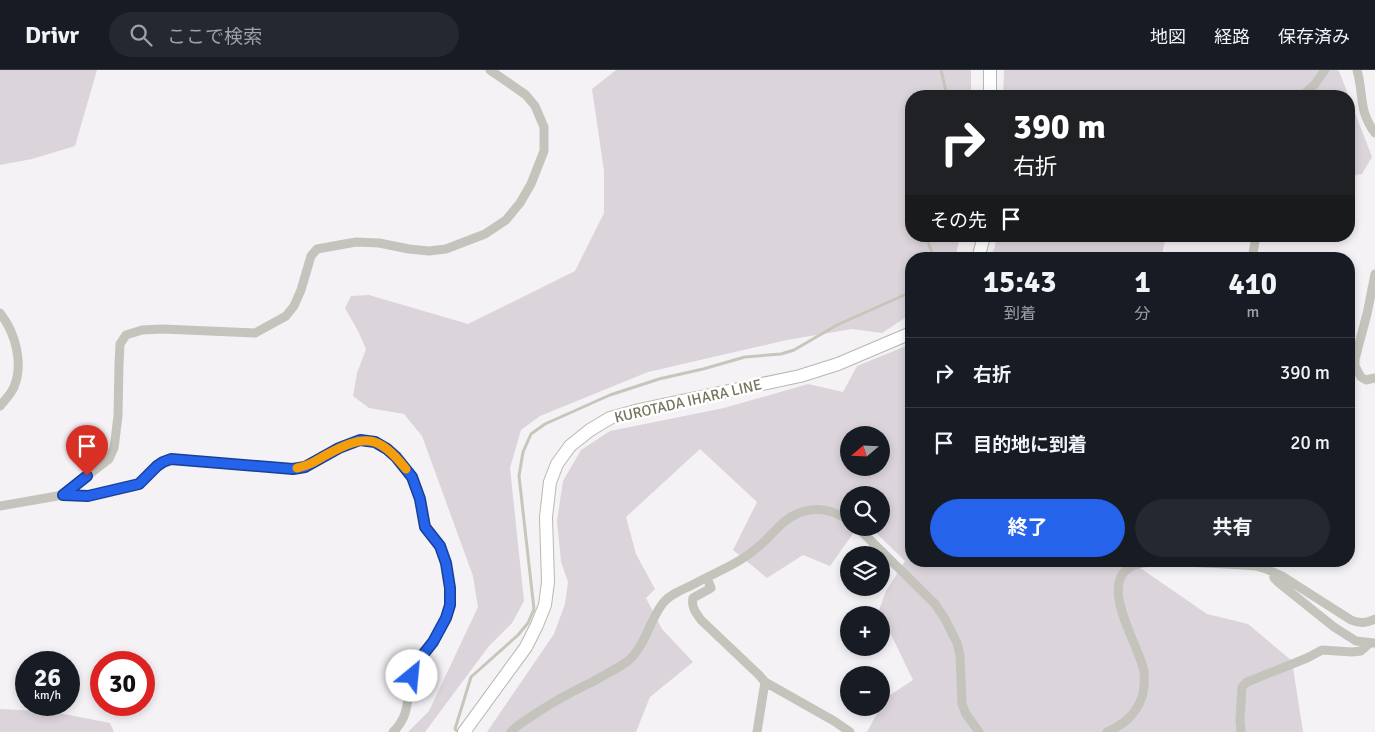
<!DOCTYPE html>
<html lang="ja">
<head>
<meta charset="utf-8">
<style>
  :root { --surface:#171b24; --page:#242831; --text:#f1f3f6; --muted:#9ea1a6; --line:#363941; --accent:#2563eb }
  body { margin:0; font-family:Signika,"Noto Sans JP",sans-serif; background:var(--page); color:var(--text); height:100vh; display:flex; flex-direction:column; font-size:19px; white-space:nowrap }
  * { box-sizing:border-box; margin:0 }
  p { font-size:16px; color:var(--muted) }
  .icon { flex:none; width:28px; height:28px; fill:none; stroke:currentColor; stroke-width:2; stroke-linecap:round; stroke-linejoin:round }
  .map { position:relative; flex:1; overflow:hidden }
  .sheet { position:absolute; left:905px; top:182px; width:450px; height:315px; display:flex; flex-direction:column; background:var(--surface); border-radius:20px; box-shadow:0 2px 8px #0003 }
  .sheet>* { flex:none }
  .guide { position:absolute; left:905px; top:20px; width:450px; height:152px; border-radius:20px; box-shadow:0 2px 8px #0003; background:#202124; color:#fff; overflow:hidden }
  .needle { width:32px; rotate:251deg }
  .controls { position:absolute; left:840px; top:356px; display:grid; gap:10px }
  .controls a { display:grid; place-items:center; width:50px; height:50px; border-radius:50%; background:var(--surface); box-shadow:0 2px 8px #0003; font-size:25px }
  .speed { position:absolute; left:15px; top:581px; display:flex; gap:10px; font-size:25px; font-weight:700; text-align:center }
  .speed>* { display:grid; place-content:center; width:65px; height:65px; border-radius:50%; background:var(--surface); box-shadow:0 2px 8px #0003; line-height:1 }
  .speed small { font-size:12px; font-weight:400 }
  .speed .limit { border:8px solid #d22; background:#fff; color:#111 }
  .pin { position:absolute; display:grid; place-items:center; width:42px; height:42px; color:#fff; margin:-51px -21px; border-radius:50% 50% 50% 0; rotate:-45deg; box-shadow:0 0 5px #0007 }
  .pin .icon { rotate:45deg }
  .me { position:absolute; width:55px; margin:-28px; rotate:28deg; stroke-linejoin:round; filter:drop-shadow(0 0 4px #0008) }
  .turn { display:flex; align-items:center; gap:18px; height:105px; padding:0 25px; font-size:22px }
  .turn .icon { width:65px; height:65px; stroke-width:2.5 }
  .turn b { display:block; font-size:35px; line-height:42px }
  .then { display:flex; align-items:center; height:48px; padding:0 25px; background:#0003; gap:10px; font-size:19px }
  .eta { display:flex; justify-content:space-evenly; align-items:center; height:85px; text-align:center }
  .eta b { font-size:30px; font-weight:700; line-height:35px }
  .button { display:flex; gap:10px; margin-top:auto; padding:10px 25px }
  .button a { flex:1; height:58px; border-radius:30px; background:var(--accent); color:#fff; font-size:20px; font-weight:700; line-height:58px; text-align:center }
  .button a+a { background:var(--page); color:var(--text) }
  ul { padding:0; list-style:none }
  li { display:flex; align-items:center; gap:15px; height:70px; padding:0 25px; border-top:1px solid var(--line) }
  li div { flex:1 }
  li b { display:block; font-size:19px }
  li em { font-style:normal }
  header { display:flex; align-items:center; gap:30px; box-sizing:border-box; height:70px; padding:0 25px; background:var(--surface); border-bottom:1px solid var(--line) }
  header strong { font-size:24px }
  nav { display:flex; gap:28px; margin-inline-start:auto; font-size:18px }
  .search { width:350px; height:45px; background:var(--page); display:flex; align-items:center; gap:12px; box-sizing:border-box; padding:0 18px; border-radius:28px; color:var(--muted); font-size:19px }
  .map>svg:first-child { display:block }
  .green { fill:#dcd4db; fill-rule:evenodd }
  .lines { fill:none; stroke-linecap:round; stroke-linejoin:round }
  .stream { stroke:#c8c6bb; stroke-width:3 }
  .secondary-casing { stroke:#b8b8af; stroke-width:14 }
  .street { stroke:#c4c4bd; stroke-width:9 }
  .secondary { stroke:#fff; stroke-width:12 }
  .route-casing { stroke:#184099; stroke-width:12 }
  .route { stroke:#2563eb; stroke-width:9 }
  .slow { stroke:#f59e0b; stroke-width:9 }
  .labels { text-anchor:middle; stroke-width:5; stroke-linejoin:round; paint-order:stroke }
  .street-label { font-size:15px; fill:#75755e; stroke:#fff }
</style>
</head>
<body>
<header>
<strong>Drivr</strong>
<div class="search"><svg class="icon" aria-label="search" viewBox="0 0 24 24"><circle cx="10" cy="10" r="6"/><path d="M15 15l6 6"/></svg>ここで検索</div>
<nav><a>地図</a><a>経路</a><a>保存済み</a></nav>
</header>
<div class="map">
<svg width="1375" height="662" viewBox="0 0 1375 662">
  <rect width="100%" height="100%" fill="#f4f2f5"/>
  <path class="green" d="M0 0H97L75 76 32 89 0 95Z
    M616 0H971V26H911V166H960L955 189H911V244L882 263 852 259 787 270 648 302 540 346 521 360 510 398 524 531 512 553 489 576 425 662H408L429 641 478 537 473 506 422 366 404 344 369 338 353 326 357 303 366 279 358 261 345 238 351 226 369 225 468 254 575 201 604 143V101L592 19Z
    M1004 0H1337L1339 1 1372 87 1362 104 1349 106V26H1003Z
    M996 166H1166L1161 189H989L995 177Z
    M911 274V491H1130L1207 544 1248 554 1292 591 1303 662H867L880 638H881L884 629 913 610 879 540 886 521 905 491 871 458H881V425H849V458H857L830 496 803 485 767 508 733 480 757 432 700 379 626 447 636 484 655 519 646 528 662 559 693 592 650 627 636 662H487L554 564 565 534 568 512 561 492 557 451 563 411 581 380 610 361 724 338 808 314 843 322 857 296ZM849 365H881V398H849Z
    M0 639 54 642 110 653 114 662H0Z"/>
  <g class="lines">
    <path class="stream" d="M941 0 947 26
      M926 166 934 189
      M458 662 455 659 471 607 518 565 528 553 534 539 519 406 523 382 531 364 545 354 610 325 659 309 703 299 745 287 781 284 794 280 837 255 911 222"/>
    <g class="secondary-casing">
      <path id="secondary" d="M990 26V0
        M978 189 984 166
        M464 662 526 577 537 555 545 535 548 512 546 447 550 412 557 394 570 376 590 360 610 348 639 340 800 306 838 294 911 263"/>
    </g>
    <path class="street" d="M1357 0C1364 24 1358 41 1375 63
      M1302 26 1315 14 1325 0
      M1252 189 1256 166
      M1375 204 1367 244 1355 289V296L1358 302 1361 307 1366 310 1375 308
      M0 243C15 262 24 293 14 317 11 324 5 330 0 336
      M63 425 109 389 114 378 118 346 119 294 120 274 126 265 142 260 163 259 255 263 286 246 294 236 301 220 311 186 317 179 356 172 379 173 409 179 429 181 446 179 485 164 506 150 520 133 531 114 544 81V57L535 36 526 25 490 0
      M0 436 63 425 88 426 131 417 139 414 163 392 171 389 293 399C297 398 301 398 305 397 328 389 347 364 374 372 396 378 415 409 421 429 423 438 422 447 425 455 428 463 437 469 441 477 448 492 452 520 449 536 447 549 440 564 432 574 424 584 416 593 412 606 406 627 411 645 393 662
      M858 458 935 534 945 549 957 573 960 585 962 634 966 644 979 662
      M1273 502 1274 508 1279 513 1334 557 1356 571 1374 573
      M707 508 711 518 693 528C691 537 696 543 701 550L759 605 765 612 834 651 850 662
      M511 662C517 655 525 651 532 646 551 633 571 622 592 612 604 605 617 599 628 591 646 575 649 551 663 533 671 523 685 519 696 513 717 502 740 493 758 477 771 467 782 449 799 443 819 436 831 440 849 450
      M757 662 765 612
      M1107 662C1133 651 1147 631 1144 602 1140 575 1092 507 1138 494 1148 491 1158 492 1168 492 1197 492 1227 494 1256 496L1266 499 1282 506 1351 550C1360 554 1366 553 1375 549
      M1241 662 1240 650 1242 617 1247 612 1307 588 1322 580 1352 582 1361 581 1370 573"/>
    <use href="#secondary" class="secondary"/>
  </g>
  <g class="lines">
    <g class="route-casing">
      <path id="route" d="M87 406 63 425 88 426 139 414 157 396 163 392 171 389 293 399 305 397 339 378 360 370 375 372 387 379 396 387 412 407 420 429 425 457 440 476 446 493 450 518V535L446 548 433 572 418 591 412 606"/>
    </g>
    <use href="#route" class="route"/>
    <path class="slow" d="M297 398C308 396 316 391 326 385 364 364 378 364 406 399"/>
  </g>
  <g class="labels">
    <g class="street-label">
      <text transform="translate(688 331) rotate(-13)" y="5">KUROTADA IHARA LINE</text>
    </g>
  </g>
</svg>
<div class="controls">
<a><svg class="needle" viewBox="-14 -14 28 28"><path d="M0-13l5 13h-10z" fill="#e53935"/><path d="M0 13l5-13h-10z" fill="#9ea1a6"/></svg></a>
<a><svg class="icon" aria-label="search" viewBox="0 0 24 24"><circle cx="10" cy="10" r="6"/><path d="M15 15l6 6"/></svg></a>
<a><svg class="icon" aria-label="layers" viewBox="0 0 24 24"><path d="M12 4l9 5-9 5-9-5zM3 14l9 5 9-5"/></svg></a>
<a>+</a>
<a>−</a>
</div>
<div class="speed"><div>26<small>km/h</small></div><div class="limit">30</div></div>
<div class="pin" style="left:87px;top:406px;background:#d93025"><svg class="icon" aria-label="arrive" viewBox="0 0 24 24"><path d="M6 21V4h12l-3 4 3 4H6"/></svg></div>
<svg class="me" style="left:412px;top:606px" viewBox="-20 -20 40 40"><circle r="19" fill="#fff"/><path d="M0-13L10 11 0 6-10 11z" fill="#2563eb"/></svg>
<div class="guide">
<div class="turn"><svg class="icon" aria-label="right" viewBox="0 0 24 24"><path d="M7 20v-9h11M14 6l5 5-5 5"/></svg><div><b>390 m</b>右折</div></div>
<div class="then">その先<svg class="icon" aria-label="arrive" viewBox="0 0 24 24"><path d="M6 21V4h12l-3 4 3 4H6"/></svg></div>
</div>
<section class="sheet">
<div class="eta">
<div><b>15:43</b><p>到着</p></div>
<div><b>1</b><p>分</p></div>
<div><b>410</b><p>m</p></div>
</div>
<ul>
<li><svg class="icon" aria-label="right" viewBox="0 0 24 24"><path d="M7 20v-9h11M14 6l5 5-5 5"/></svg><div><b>右折</b></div><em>390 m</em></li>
<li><svg class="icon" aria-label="arrive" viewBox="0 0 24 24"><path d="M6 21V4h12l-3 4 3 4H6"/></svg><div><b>目的地に到着</b></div><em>20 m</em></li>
</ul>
<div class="button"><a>終了</a><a>共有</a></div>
</section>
</div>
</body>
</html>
